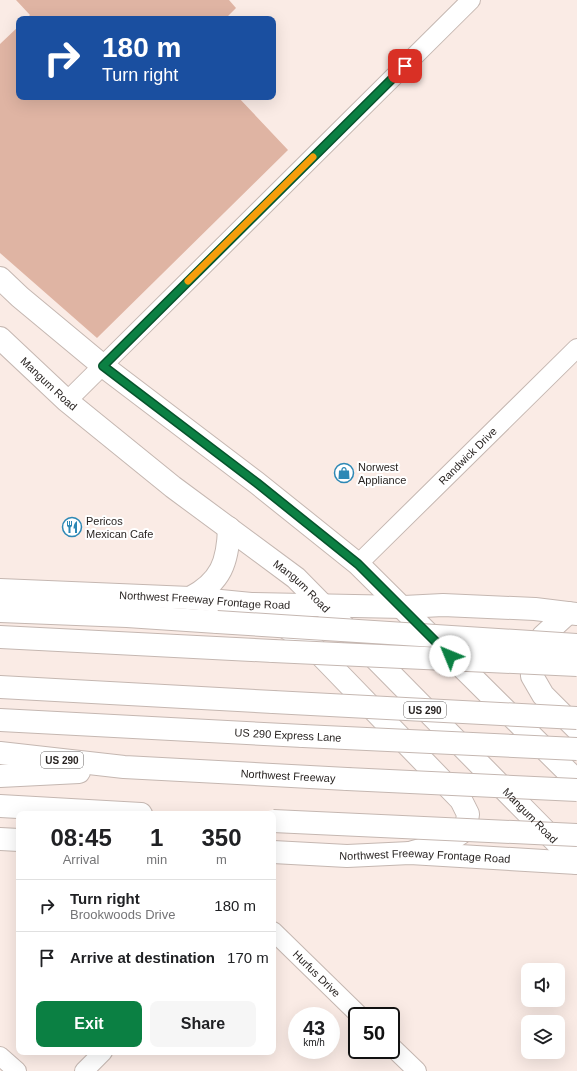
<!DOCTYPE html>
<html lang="en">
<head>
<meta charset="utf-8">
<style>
  :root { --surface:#fff; --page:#f6f6f6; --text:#202124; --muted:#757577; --line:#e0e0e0; --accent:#0b8043 }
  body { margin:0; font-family:Arial,sans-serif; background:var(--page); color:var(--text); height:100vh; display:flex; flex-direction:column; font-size:15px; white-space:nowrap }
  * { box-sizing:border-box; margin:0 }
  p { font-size:13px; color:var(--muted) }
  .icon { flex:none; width:22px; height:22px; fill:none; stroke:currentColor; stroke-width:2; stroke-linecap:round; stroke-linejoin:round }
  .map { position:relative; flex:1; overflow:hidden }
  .details { position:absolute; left:16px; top:811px; width:260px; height:244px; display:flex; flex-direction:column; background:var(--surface); border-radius:8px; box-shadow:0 4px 16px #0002 }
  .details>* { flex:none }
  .top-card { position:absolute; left:16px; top:16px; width:260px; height:84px; border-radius:8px; box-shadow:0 4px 16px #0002; background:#1a4fa0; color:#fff; overflow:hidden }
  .tools { position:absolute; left:521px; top:963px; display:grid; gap:8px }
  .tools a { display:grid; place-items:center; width:44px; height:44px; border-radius:8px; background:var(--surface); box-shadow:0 4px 16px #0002; font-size:20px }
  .speed { position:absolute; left:288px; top:1007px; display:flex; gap:8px; font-size:20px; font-weight:700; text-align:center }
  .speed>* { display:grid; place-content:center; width:52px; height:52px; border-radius:50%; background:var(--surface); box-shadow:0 4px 16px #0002; line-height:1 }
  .speed small { font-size:10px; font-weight:400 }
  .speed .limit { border:2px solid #111; border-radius:6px; background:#fff; color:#111 }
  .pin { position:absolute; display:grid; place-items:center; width:34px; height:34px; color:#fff; margin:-17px; border-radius:8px; box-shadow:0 2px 6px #0006 }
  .me { position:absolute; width:44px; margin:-22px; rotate:315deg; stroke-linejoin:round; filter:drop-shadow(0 0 3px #0008) }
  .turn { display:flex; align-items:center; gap:14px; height:84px; padding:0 20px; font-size:18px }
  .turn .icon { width:52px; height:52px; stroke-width:2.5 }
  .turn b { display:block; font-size:28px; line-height:34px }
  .eta { display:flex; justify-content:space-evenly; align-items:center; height:68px; text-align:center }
  .eta b { font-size:24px; font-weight:600; line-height:28px }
  .button { display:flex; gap:8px; margin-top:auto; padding:8px 20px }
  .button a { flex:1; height:46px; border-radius:8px; background:var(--accent); color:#fff; font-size:16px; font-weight:600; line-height:46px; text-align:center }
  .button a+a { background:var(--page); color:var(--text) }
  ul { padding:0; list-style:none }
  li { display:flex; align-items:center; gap:12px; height:52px; padding:0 20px; border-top:1px solid var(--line) }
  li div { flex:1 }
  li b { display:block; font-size:15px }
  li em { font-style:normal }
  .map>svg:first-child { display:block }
  .green { fill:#dfb4a3 }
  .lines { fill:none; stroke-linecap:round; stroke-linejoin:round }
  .street-casing { stroke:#c5b7b1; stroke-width:20 }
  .secondary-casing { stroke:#c5b7b1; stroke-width:24 }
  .highway-casing { stroke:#c5b7b1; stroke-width:24 }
  .street { stroke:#fff; stroke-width:18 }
  .secondary { stroke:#fff; stroke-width:22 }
  .highway { stroke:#fff; stroke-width:22 }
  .highway-bridge-casing { stroke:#c5b7b1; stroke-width:24; stroke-linecap:butt }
  .highway-bridge { stroke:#fff; stroke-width:22 }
  .route-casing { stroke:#07532c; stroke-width:10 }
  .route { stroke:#0b8043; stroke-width:7 }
  .slow { stroke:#f59e0b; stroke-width:7 }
  .labels { text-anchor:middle; stroke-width:4; stroke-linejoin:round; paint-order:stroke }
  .shield { fill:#fff; stroke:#666261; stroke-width:1 }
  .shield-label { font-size:10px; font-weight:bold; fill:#241f1d }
  .street-label { font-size:11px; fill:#241f1d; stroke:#fff }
  .poi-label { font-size:11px; fill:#241f1d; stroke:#fff; text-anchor:start }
</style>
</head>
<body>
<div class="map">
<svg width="577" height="1071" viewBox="0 0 577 1071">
  <rect width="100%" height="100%" fill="#faebe5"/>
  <path class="green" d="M16 0H229L236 8 225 19H26L30 15Z
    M19 26V97H238L288 150 97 338 0 253V44Z"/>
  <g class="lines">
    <g class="street-casing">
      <g id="street">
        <path d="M67 401 471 0"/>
        <path id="s1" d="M358 564 577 348"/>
        <path id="s2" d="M273 931 360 1016"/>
        <path d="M391 1046 417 1071"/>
        <path d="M0 1056 17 1071"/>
        <path d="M84 1071 103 1052"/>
      </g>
    </g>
    <g class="secondary-casing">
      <g id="secondary">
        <path d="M0 278 20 297 103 366 257 483 358 564 577 781"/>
        <path id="s3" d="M0 338 67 401 173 487 296 578 577 863"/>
        <path id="s4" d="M0 590 190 598 251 604 404 607 443 605 535 609 577 614"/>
        <path d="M190 598C221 582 228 562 229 528"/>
        <path d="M568 613 543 636 531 658 532 676 543 695 577 729"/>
        <path d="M278 622 308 642 461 800 468 814 466 829C450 843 430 847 410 853"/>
        <path d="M0 839 19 840"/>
        <path id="s5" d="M273 852 347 856 410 853 577 863"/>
      </g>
    </g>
    <g class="highway-casing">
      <g id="highway">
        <path d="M0 611 127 616 217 622"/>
        <path d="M0 637 273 651"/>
        <path d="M0 687 273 702"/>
        <path d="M0 720 303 736"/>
        <path id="s6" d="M0 753 124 767 347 779"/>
        <path d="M0 776 79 772"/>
        <path d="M0 806 141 814"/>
      </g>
    </g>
    <use href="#street" class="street"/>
    <use href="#secondary" class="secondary"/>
    <use href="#highway" class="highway"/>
    <g class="highway-bridge-casing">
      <path id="highway-bridge" d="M217 622 577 645
        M273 651 577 665
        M273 702 577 718
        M303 736 577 749
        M347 779 577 790
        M273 821 577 835"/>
    </g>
    <use href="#highway-bridge" class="highway-bridge"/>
  </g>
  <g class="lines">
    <g class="route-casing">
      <path id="route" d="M405 66 103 366 257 483 358 564 450 656"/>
    </g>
    <use href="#route" class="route"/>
    <path class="slow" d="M188 281 313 157"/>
  </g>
  <defs>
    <g id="shop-ring" transform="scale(1)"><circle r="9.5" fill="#fff" stroke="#2d88b5" stroke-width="1.5"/><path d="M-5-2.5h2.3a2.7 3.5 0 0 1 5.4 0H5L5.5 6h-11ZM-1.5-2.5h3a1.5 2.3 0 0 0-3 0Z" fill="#2d88b5"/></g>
    <g id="restaurant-ring" transform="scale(1)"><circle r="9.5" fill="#fff" stroke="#2d88b5" stroke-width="1.5"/><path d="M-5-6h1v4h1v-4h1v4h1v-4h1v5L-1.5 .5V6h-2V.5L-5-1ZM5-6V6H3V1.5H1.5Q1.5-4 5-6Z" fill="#2d88b5"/></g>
  </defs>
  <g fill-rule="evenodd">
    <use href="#shop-ring" x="344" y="473"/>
    <use href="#restaurant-ring" x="72" y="527"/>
  </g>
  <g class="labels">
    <g class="shield">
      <rect x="404" y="702" width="42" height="16" rx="3"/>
      <rect x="41" y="752" width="42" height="16" rx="3"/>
    </g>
    <g class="shield-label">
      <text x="425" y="714">US 290</text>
      <text x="62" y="764">US 290</text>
    </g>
    <g class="street-label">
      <text dy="4" stroke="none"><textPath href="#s3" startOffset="67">Mangum Road</textPath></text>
      <text dy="4" stroke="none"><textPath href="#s1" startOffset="154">Randwick Drive</textPath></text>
      <text dy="4" stroke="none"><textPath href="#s3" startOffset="391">Mangum Road</textPath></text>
      <text dy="4" stroke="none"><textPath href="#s4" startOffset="205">Northwest Freeway Frontage Road</textPath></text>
      <text transform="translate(288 735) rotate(3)" y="4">US 290 Express Lane</text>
      <text dy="4" stroke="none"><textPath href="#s6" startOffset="289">Northwest Freeway</textPath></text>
      <text dy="4" stroke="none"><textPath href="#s3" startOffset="715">Mangum Road</textPath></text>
      <text dy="4" stroke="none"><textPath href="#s5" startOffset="152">Northwest Freeway Frontage Road</textPath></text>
      <text dy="4" stroke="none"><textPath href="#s2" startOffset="61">Hurfus Drive</textPath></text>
    </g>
    <g class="poi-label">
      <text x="358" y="471">Norwest<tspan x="358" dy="13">Appliance</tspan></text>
      <text x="86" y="525">Pericos<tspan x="86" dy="13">Mexican Cafe</tspan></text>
    </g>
  </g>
</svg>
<div class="tools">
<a><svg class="icon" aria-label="sound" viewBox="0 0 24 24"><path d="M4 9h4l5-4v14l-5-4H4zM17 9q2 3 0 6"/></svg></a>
<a><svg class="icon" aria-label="layers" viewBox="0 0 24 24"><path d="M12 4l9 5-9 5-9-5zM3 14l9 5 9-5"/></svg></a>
</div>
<div class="speed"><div>43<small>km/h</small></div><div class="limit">50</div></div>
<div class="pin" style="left:405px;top:66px;background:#d93025"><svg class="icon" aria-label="arrive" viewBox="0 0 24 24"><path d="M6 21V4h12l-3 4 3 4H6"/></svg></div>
<svg class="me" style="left:450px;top:656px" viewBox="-20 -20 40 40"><circle r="19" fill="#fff"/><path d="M0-13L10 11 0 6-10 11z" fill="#0b8043"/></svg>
<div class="top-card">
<div class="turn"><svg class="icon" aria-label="right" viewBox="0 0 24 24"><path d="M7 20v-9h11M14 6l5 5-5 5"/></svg><div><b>180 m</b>Turn right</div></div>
</div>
<section class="details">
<div class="eta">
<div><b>08:45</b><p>Arrival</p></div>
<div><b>1</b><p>min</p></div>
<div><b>350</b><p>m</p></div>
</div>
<ul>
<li><svg class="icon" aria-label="right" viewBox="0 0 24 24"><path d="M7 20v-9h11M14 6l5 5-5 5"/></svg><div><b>Turn right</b><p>Brookwoods Drive</p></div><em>180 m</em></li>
<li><svg class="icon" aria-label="arrive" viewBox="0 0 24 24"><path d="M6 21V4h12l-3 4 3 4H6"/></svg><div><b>Arrive at destination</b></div><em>170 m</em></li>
</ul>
<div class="button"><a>Exit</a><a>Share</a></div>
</section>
</div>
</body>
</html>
